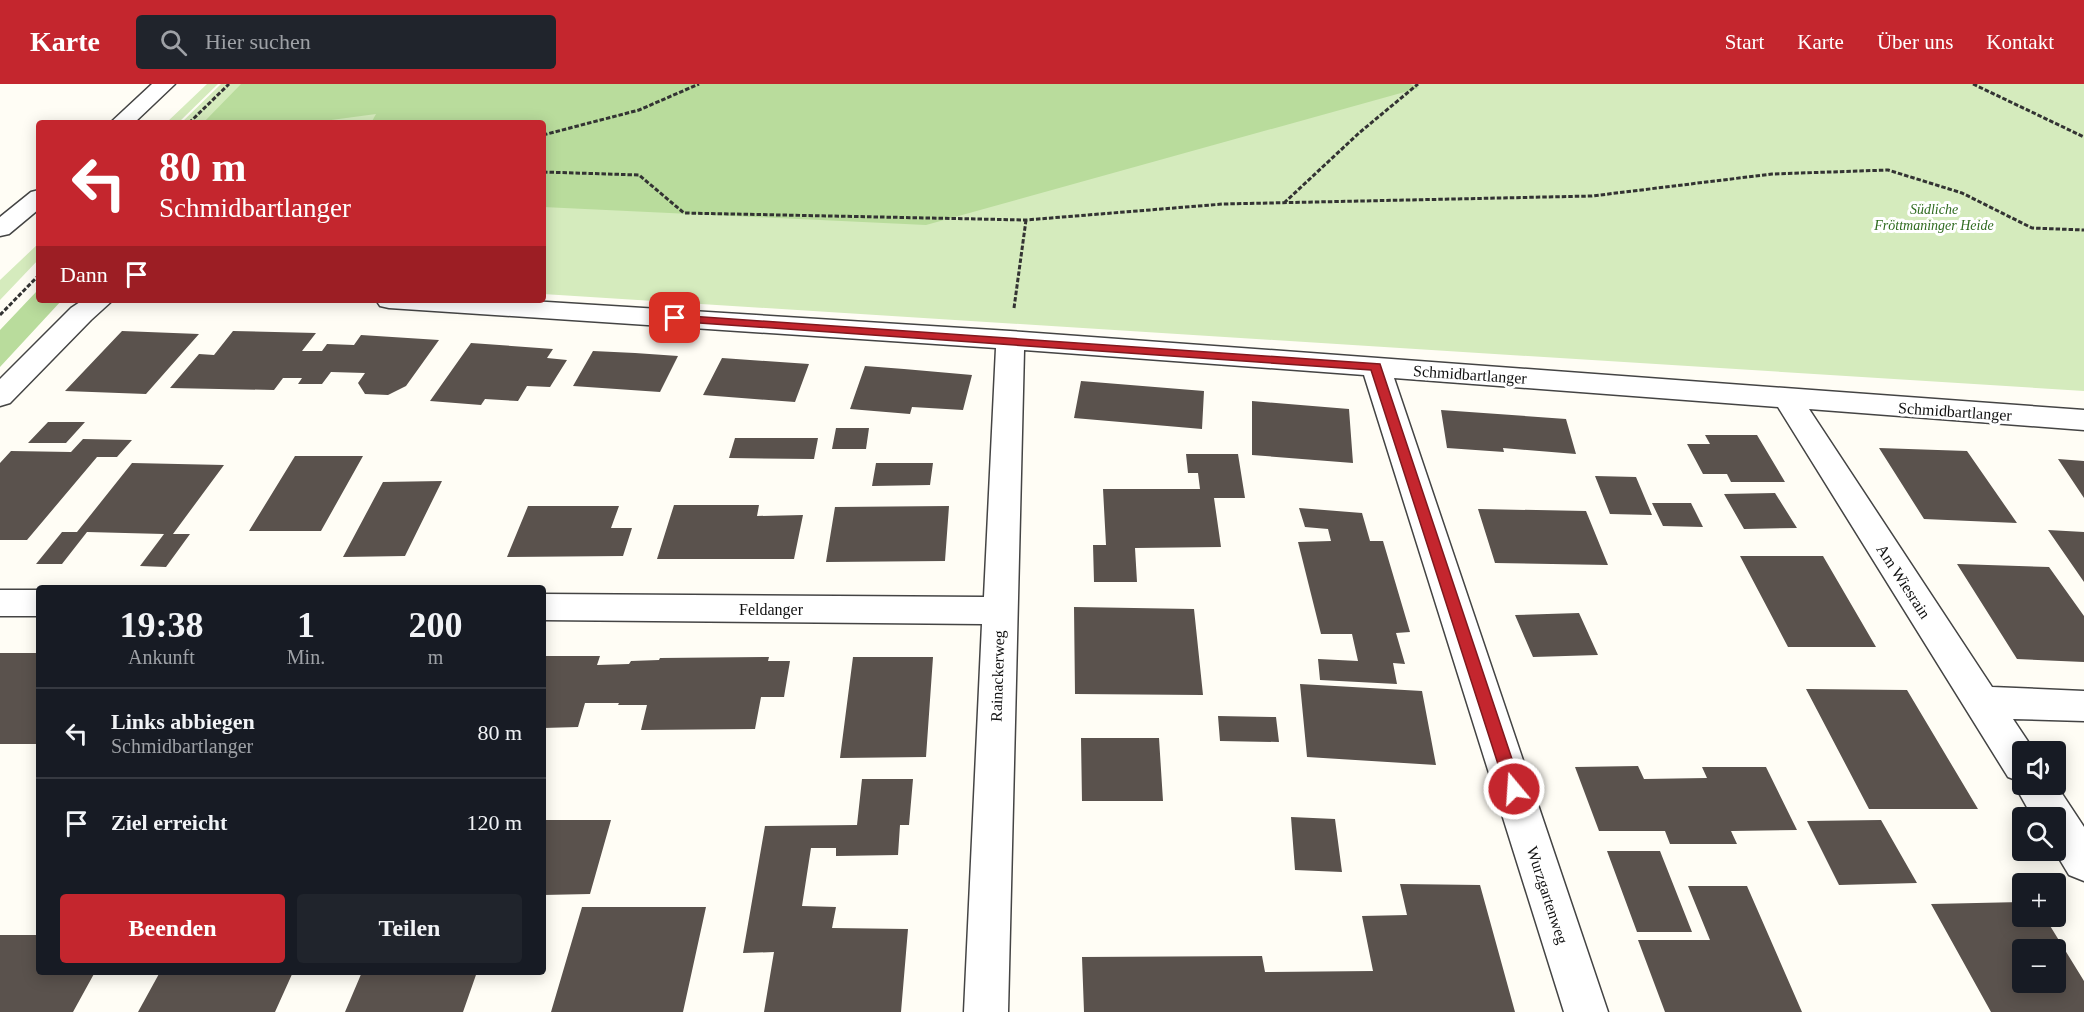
<!DOCTYPE html>
<html lang="de">
<head>
<meta charset="utf-8">
<style>
  :root { --surface:#171b24; --page:#20242c; --text:#f1f3f6; --muted:#9ea1a6; --line:#363941; --accent:#c4262e }
  body { margin:0; font-family:"Times New Roman",serif; background:var(--page); color:var(--text); height:100vh; display:flex; flex-direction:column; font-size:22px; white-space:nowrap }
  * { box-sizing:border-box; margin:0 }
  p { font-size:20px; color:var(--muted) }
  .icon { flex:none; width:33px; height:33px; fill:none; stroke:currentColor; stroke-width:2; stroke-linecap:round; stroke-linejoin:round }
  .map { position:relative; flex:1; overflow:hidden }
  .details { position:absolute; left:36px; top:501px; width:510px; height:390px; display:flex; flex-direction:column; background:var(--surface); border-radius:6px; box-shadow:0 3px 15px #0003 }
  .details>* { flex:none }
  .banner { position:absolute; left:36px; top:36px; width:510px; height:183px; border-radius:6px; box-shadow:0 3px 15px #0003; background:#c4262e; color:#fff; overflow:hidden }
  .fabs { position:absolute; left:2012px; top:657px; display:grid; gap:12px }
  .fabs a { display:grid; place-items:center; width:54px; height:54px; border-radius:6px; background:var(--surface); box-shadow:0 3px 15px #0003; font-size:30px }
  .pin { position:absolute; display:grid; place-items:center; width:51px; height:51px; color:#fff; margin:-26px; border-radius:12px; box-shadow:0 3px 9px #0006 }
  .me { position:absolute; width:66px; margin:-33px; rotate:342deg; stroke-linejoin:round; filter:drop-shadow(0 0 4px #0008) }
  .turn { display:flex; align-items:center; gap:21px; height:126px; padding:0 24px; font-size:27px }
  .turn .icon { width:78px; height:78px; stroke-width:2.5 }
  .turn b { display:block; font-size:42px; line-height:51px }
  .then { display:flex; align-items:center; height:57px; padding:0 24px; background:#0003; gap:12px; font-size:22px }
  .eta { display:flex; justify-content:space-evenly; align-items:center; height:102px; text-align:center }
  .eta b { font-size:36px; font-weight:700; line-height:42px }
  .primary-button { display:flex; gap:12px; margin-top:auto; padding:12px 24px }
  .primary-button a { flex:1; height:69px; border-radius:6px; background:var(--accent); color:#fff; font-size:24px; font-weight:700; line-height:69px; text-align:center }
  .primary-button a+a { background:var(--page); color:var(--text) }
  ul { padding:0; list-style:none }
  li { display:flex; align-items:center; gap:18px; height:90px; padding:0 24px; border-top:2px solid var(--line) }
  li div { flex:1 }
  li b { display:block; font-size:22px }
  li em { font-style:normal }
  header { display:flex; align-items:center; gap:36px; box-sizing:border-box; height:84px; padding:0 30px; background:var(--accent); color:#fff }
  header strong { font-size:28px }
  nav { display:flex; gap:33px; margin-inline-start:auto; font-size:21px }
  .search { width:420px; height:54px; background:var(--page); display:flex; align-items:center; gap:15px; box-sizing:border-box; padding:0 21px; border-radius:6px; color:var(--muted); font-size:22px }
  .map>svg:first-child { display:block }
  .green { fill:#d5ebbd }
  .forest { fill:#b9dc9c }
  .building { fill:#5a524d; fill-rule:evenodd }
  .lines { fill:none; stroke-linecap:round; stroke-linejoin:round }
  .minor-casing { stroke:#444; stroke-width:3 }
  .path { stroke:#333; stroke-width:3; stroke-dasharray:4.5 2; stroke-linecap:butt }
  .minor { fill:#fff; fill-rule:evenodd }
  .route { fill:#c4262e; stroke:#7f191e; stroke-width:1.5 }
  .labels { text-anchor:middle; stroke-width:6; stroke-linejoin:round; paint-order:stroke }
  .far-park-label { font-size:14px; font-style:italic; fill:#2f6b1f; stroke:#fff }
  .street-label { font-size:16px; fill:#111; stroke:#fff }
</style>
</head>
<body>
<header>
<strong>Karte</strong>
<div class="search"><svg class="icon" aria-label="search" viewBox="0 0 24 24"><circle cx="10" cy="10" r="6"/><path d="M15 15l6 6"/></svg>Hier suchen</div>
<nav><a>Start</a><a>Karte</a><a>Über uns</a><a>Kontakt</a></nav>
</header>
<div class="map">
<svg width="2084" height="928" viewBox="0 0 2084 928">
  <rect width="100%" height="100%" fill="#fffdf5"/>
  <path class="green" d="M207 0H218L178 39H166Z
    M221 0H2084V307L543 210V39H181Z
    M39 159V175L0 216V196Z"/>
  <path class="forest" d="M241 0H1410L1419 4 926 141 543 123V39H371L376 30 309 39H203Z
    M36 208H39V216H62L0 283V246Z"/>
  <path class="building" d="M122 247 199 250 146 310 65 307Z
    M233 247 316 249 302 267H322L327 260 354 261 361 251 439 256 406 302 388 311 365 310 358 299 365 289 331 288 322 300H298L302 294H283L274 306 170 304 199 270 214 271Z
    M471 259 553 265 547 274 567 276 550 303 527 302 518 317 485 315 481 321 430 317Z
    M593 267 635 269 678 272 660 308 573 302Z
    M722 274 809 280 795 318 703 311Z
    M865 282 904 285 972 291 963 326 912 323 910 330 850 325Z
    M1081 297 1204 307 1202 345 1074 334Z
    M1252 317 1349 325 1353 379 1252 371Z
    M1441 326 1566 335 1576 370 1503 364 1504 368 1447 364Z
    M48 338H85L66 359H28Z
    M836 344H869L866 365H832Z
    M1705 351H1757L1785 398H1731L1727 390H1703L1687 360H1710Z
    M735 354H818L814 375 729 374Z
    M83 355 132 356 117 373H97L27 456H0V379L11 367 71 368Z
    M1879 364 1967 367 2017 439 1924 435Z
    M1186 370H1238L1245 414H1214L1221 463 1135 464 1137 498H1094L1093 461H1106L1103 405H1200L1198 389H1188Z
    M295 372H363L321 447H249Z
    M2058 375 2084 377V414Z
    M132 379 224 381 173 450H190L166 483 140 482 164 450 125 449 87 448 62 480H36L62 448H77Z
    M876 379H933L930 401 872 402Z
    M1595 392 1636 393 1652 431 1610 430Z
    M442 397 405 472 343 473 383 398Z
    M1775 409 1797 444 1744 445 1724 410Z
    M1652 419H1691L1703 443 1663 442Z
    M674 421H759L757 432 803 431 794 475H657Z
    M528 422H619L611 444H632L623 472 507 473Z
    M949 422 945 477 826 478 835 423Z
    M1299 424 1362 429 1370 457H1383L1410 548 1396 549 1405 580 1393 579 1397 600 1320 596 1318 575 1358 577 1352 550H1321L1298 458 1331 457 1328 445 1305 443Z
    M1478 425 1586 427 1608 481 1495 479Z
    M2048 446 2084 448V498Z
    M1740 472H1823L1876 563H1788Z
    M1957 480 2049 483 2084 532V578L2017 575Z
    M1074 523 1194 525 1203 611 1075 610Z
    M1579 529 1598 571 1533 573 1515 531Z
    M0 569H39V660H0Z
    M543 572H600L597 581 629 580 631 577 659 576 660 574 769 573 768 577H790L784 613H761L755 645 641 646 647 621H618L619 619H585L578 643 543 644Z
    M853 573H933L926 673 840 674Z
    M1300 600 1422 607 1436 681 1307 673Z
    M1806 605 1907 606 1978 725H1869Z
    M1218 632 1276 633 1279 658 1220 657Z
    M1081 654H1159L1163 717H1082Z
    M1638 682 1644 695 1707 694 1702 683H1766L1797 746 1731 747 1737 760H1670L1665 747H1599L1575 683Z
    M862 695H913L909 741H900L898 771 836 772V764H811L802 822 836 823 832 844 908 845 901 928H764L774 868 743 869 765 742 857 741Z
    M1291 733 1335 735 1342 788 1295 786Z
    M543 736H611L590 810 543 811Z
    M1881 736 1917 799 1839 801 1807 737Z
    M1607 767H1660L1692 848H1637Z
    M1400 800 1480 801 1515 928H1084L1082 873 1262 872 1265 888 1373 887 1362 832 1407 831Z
    M1688 802H1747L1802 928H1665L1638 856H1710Z
    M2022 818V832H2044L2084 897V928H1991L1931 820ZM2022 866H2055V898H2022Z
    M582 823H706L683 928H551Z
    M0 851H39V888H95L73 928H0Z
    M160 888H293L275 928H138Z
    M362 888H477L463 928H345Z"/>
  <g class="lines">
    <g class="minor-casing">
      <path id="minor" d="M152 0H175L134 39H110Z
        M39 106V125L9 150 0 152V133L31 108Z
        M83 216H113L91 236 10 319 0 322V295L71 224Z
        M376 216H515L1010 247 2084 326V346L1809 325 1992 603 2084 607V637L2013 635 2035 668H2022V700H2055V699L2084 743V797L2069 791 2054 766 2055 734H2033L2014 700 2016 696 2008 693 1778 323 1394 294 1608 928H1564L1364 291 1024 266 1008 928H964L982 540 543 536V510L984 513 996 264 389 224 380 222Z
        M0 506H39V532H0Z"/>
    </g>
    <path class="path" d="M1973 0 2084 53
      M189 39 229 0
      M543 51 639 26 699 0
      M543 88 639 91 684 129 1026 136 1223 120 1592 112 1772 90 1888 86 1962 109 2032 144 2084 146
      M1284 119 1359 49 1418 0
      M1014 224 1026 136
      M0 231 39 191"/>
    <use href="#minor" class="minor"/>
  </g>
  <path class="route" d="M675 231 1380 280 1522 705 1519 711 1514 713 1508 711 1506 705 1371 286 671 237V232Z"/>
  <g class="labels">
    <g class="far-park-label">
      <text x="1934" y="130">Südliche<tspan x="1934" dy="16">Fröttmaninger Heide</tspan></text>
    </g>
    <g class="street-label">
      <text transform="translate(1470 290) rotate(4)" y="6">Schmidbartlanger</text>
      <text transform="translate(1955 327) rotate(4)" y="6">Schmidbartlanger</text>
      <text transform="translate(1904 497) rotate(57)" y="6">Am Wiesrain</text>
      <text x="771" y="531">Feldanger</text>
      <text transform="translate(997 592) rotate(-88)" y="6">Rainackerweg</text>
      <text transform="translate(1548 811) rotate(72)" y="6">Wurzgartenweg</text>
    </g>
  </g>
</svg>
<div class="fabs">
<a><svg class="icon" aria-label="sound" viewBox="0 0 24 24"><path d="M4 9h4l5-4v14l-5-4H4zM17 9q2 3 0 6"/></svg></a>
<a><svg class="icon" aria-label="search" viewBox="0 0 24 24"><circle cx="10" cy="10" r="6"/><path d="M15 15l6 6"/></svg></a>
<a>+</a>
<a>−</a>
</div>
<div class="pin" style="left:675px;top:234px;background:#d93025"><svg class="icon" aria-label="arrive" viewBox="0 0 24 24"><path d="M6 21V4h12l-3 4 3 4H6"/></svg></div>
<svg class="me" style="left:1514px;top:705px" viewBox="-20 -20 40 40"><circle r="17" fill="#c4262e" stroke="#fff" stroke-width="3"/><path d="M0-11L8 9 0 5-8 9z" fill="#fff"/></svg>
<div class="banner">
<div class="turn"><svg class="icon" aria-label="left" viewBox="0 0 24 24"><path d="M17 20v-9H6M10 6l-5 5 5 5"/></svg><div><b>80 m</b>Schmidbartlanger</div></div>
<div class="then">Dann<svg class="icon" aria-label="arrive" viewBox="0 0 24 24"><path d="M6 21V4h12l-3 4 3 4H6"/></svg></div>
</div>
<section class="details">
<div class="eta">
<div><b>19:38</b><p>Ankunft</p></div>
<div><b>1</b><p>Min.</p></div>
<div><b>200</b><p>m</p></div>
</div>
<ul>
<li><svg class="icon" aria-label="left" viewBox="0 0 24 24"><path d="M17 20v-9H6M10 6l-5 5 5 5"/></svg><div><b>Links abbiegen</b><p>Schmidbartlanger</p></div><em>80 m</em></li>
<li><svg class="icon" aria-label="arrive" viewBox="0 0 24 24"><path d="M6 21V4h12l-3 4 3 4H6"/></svg><div><b>Ziel erreicht</b></div><em>120 m</em></li>
</ul>
<div class="primary-button"><a>Beenden</a><a>Teilen</a></div>
</section>
</div>
</body>
</html>
